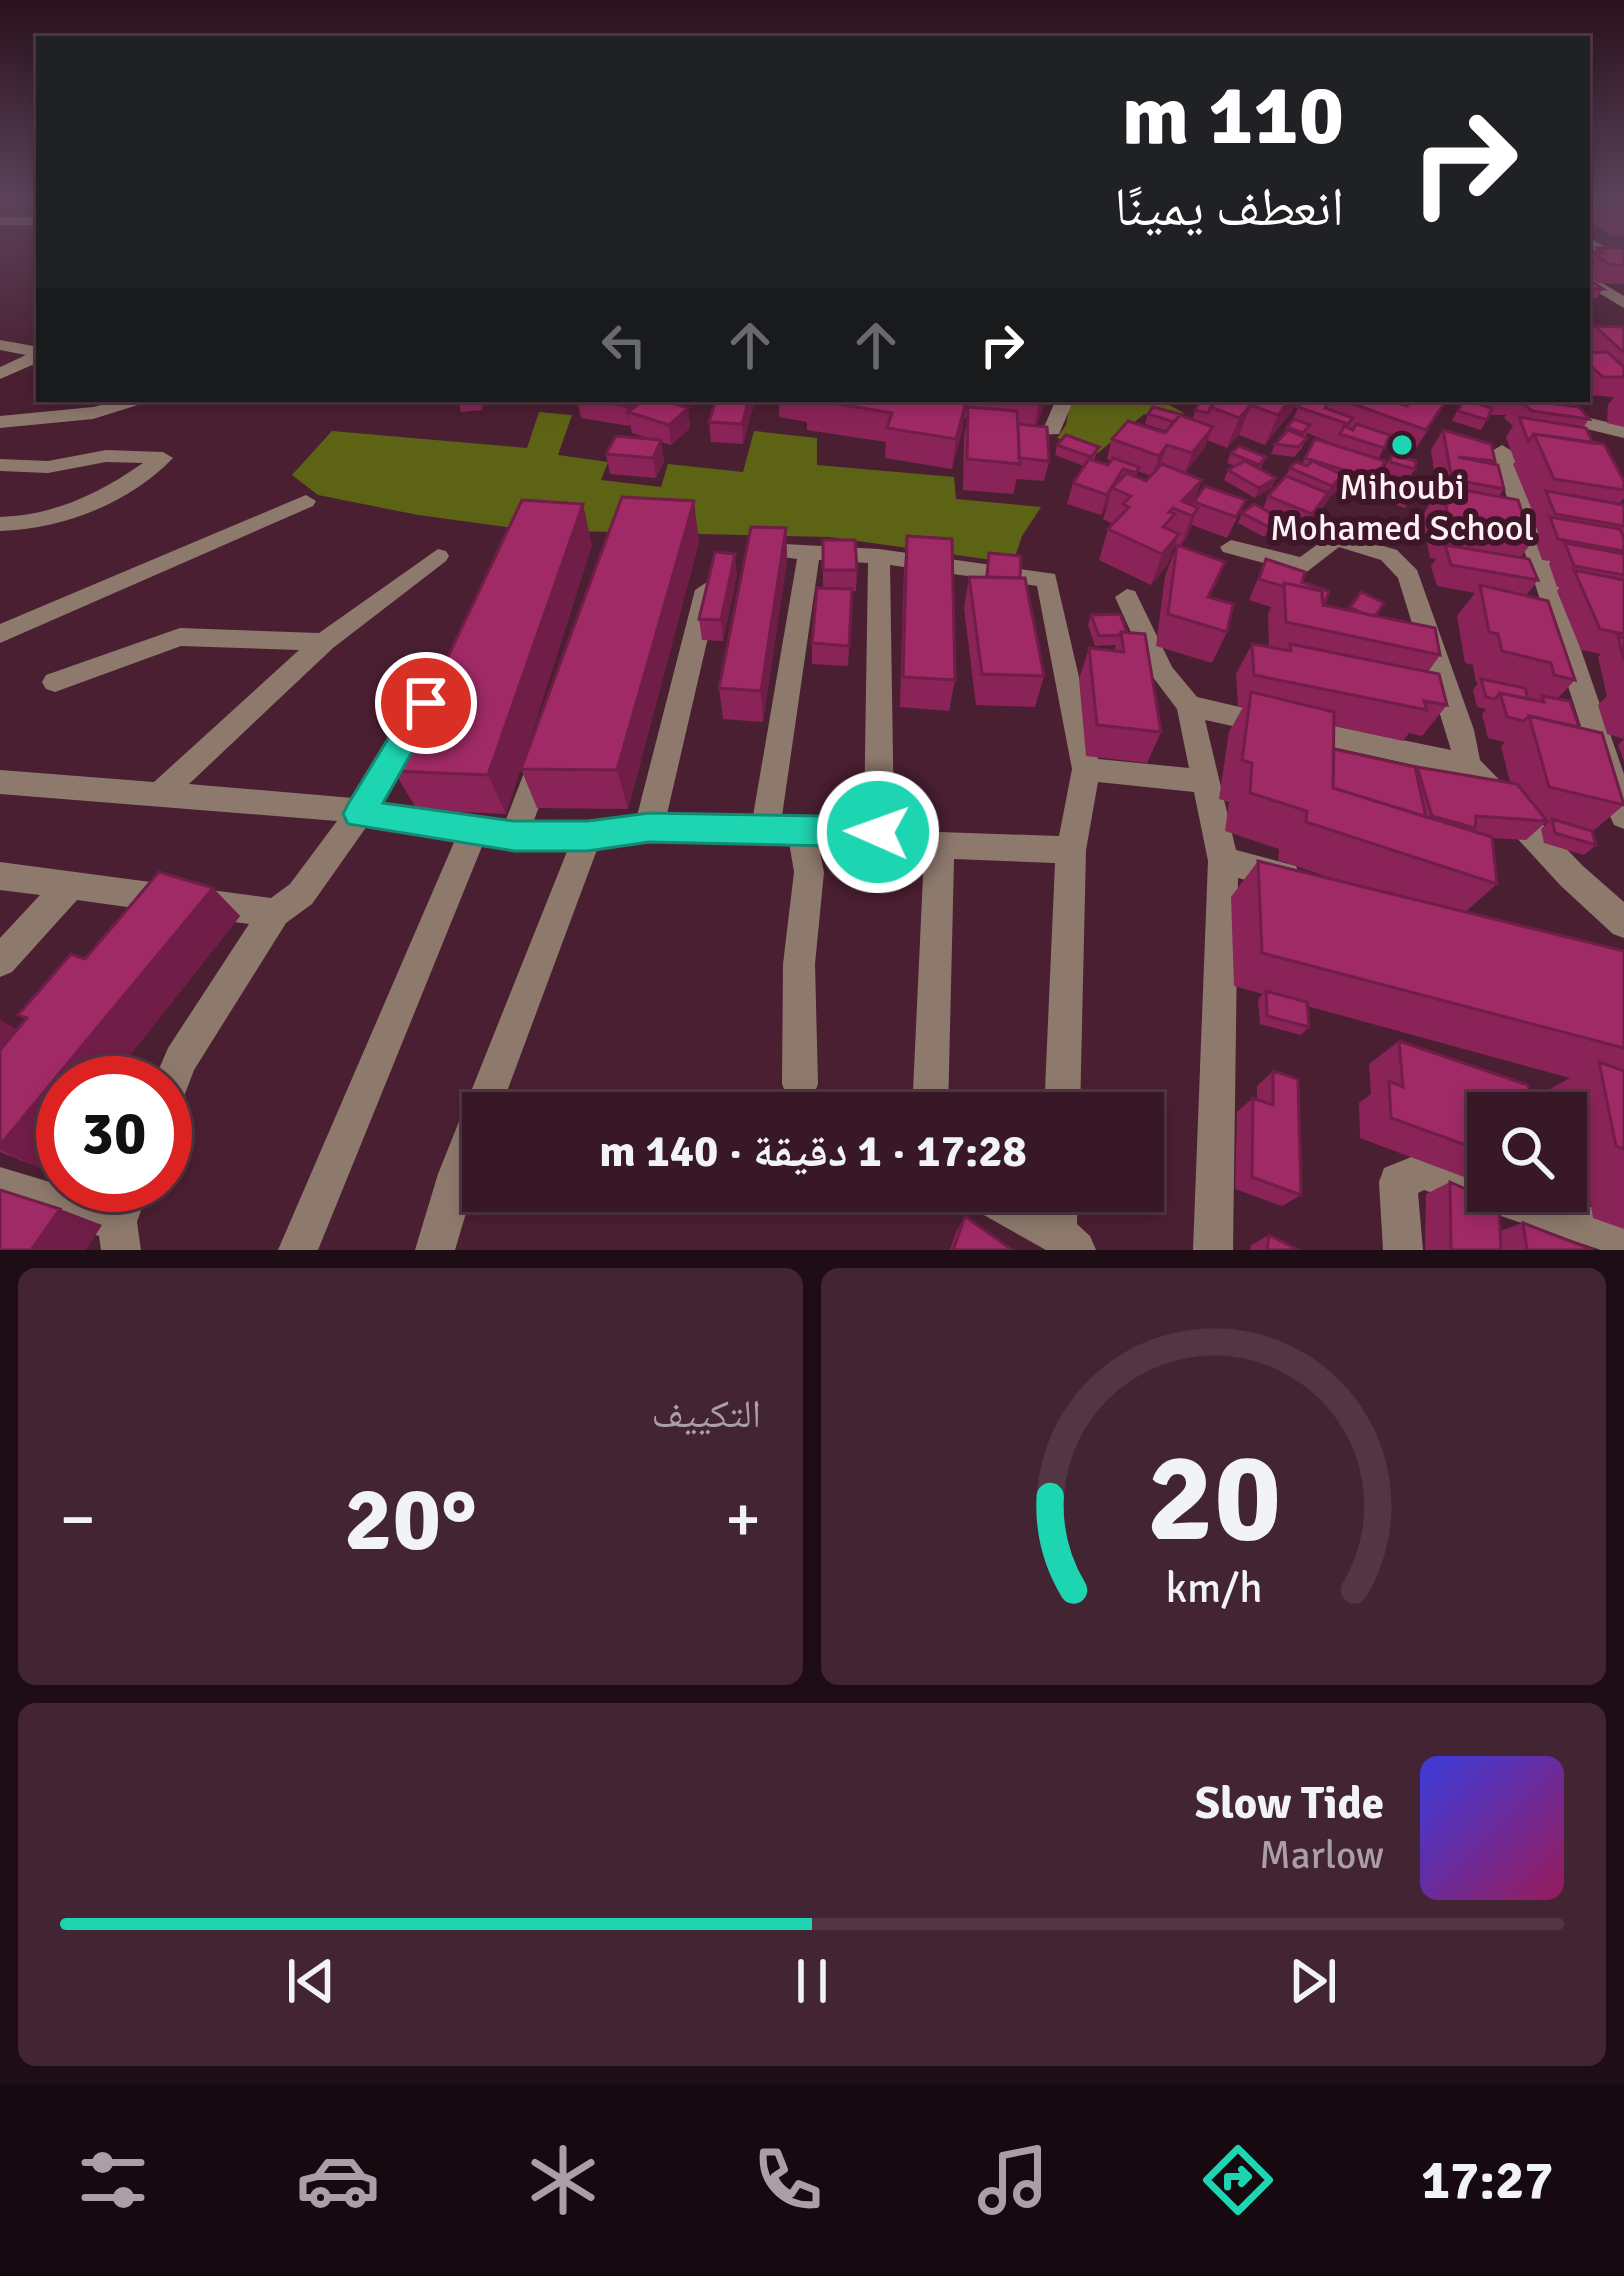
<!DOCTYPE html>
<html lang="ar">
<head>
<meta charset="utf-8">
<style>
  body { margin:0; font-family:Signika,"Noto Naskh Arabic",sans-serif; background:#432432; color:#f1f3f6; direction:rtl; height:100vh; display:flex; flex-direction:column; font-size:45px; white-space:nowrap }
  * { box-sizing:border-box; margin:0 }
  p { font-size:39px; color:#ab9fa7 }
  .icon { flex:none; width:66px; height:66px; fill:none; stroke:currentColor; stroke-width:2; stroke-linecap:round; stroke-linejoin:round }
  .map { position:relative; height:1250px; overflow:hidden; direction:ltr }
  .side { display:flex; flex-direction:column; gap:18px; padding:18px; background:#1f0d15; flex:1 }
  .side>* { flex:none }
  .hud { position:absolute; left:36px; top:36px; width:1554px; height:366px; border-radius:0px; box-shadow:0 6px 18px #0003,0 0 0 3px #523643; direction:rtl; background:#202124; color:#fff; overflow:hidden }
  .fabs { position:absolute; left:1467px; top:1092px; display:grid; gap:24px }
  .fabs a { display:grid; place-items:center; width:120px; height:120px; border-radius:0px; background:#381726; box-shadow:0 6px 18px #0003,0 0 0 3px #523643; font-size:60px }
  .speed { position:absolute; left:36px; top:1056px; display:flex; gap:24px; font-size:60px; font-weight:700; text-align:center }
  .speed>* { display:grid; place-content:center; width:156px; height:156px; border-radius:50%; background:#381726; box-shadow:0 6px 18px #0003,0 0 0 3px #523643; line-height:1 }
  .speed .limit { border:18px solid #d22; background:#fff; color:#111 }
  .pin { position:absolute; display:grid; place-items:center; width:102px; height:102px; color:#fff; margin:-51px; border:6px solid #fff; border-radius:50%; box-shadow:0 3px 12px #0007 }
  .me { position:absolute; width:132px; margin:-66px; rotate:272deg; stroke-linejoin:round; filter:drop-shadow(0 0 9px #0008) }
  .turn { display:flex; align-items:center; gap:42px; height:252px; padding:0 48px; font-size:54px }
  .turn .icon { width:156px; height:156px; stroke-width:2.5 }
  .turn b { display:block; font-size:84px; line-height:102px }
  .lanes { display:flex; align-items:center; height:114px; padding:0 48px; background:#0003; justify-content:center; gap:60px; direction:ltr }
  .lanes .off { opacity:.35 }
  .big { font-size:90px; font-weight:800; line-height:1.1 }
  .side .card { flex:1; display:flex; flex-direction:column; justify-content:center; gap:18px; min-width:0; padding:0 42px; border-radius:18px; background:#432432 }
  .side .dial { align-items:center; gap:0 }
  .dial svg { height:312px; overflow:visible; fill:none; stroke:#523643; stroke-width:7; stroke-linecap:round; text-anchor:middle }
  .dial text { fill:#f1f3f6; stroke:none }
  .song { display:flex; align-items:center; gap:36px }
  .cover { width:144px; height:144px; border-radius:18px; background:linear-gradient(135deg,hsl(240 70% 55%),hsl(330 70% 35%)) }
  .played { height:12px; border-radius:6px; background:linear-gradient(90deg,#1ed5b1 50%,#523643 50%) }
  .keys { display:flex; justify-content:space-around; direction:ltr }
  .heat { display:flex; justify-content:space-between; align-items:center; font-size:66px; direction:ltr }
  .side .tiles { flex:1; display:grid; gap:18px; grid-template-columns:1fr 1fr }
  .card:last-child { grid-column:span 2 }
  .trip { position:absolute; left:462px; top:1092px; width:702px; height:120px; border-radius:0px; background:#381726; box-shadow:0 6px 18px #0003,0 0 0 3px #523643; font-weight:800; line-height:120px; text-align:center; direction:rtl }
  .tab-bar { display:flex; height:192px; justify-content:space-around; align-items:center; background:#16090f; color:#ab9fa7 }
  .tab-bar .icon { width:84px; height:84px }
  .tab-bar .selected { color:#1ed5b1 }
  .tab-bar b { font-size:54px; color:#f1f3f6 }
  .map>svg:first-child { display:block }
</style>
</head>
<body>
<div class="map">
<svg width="1624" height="1250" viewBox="0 0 1624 1250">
  <rect width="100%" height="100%" fill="#4b1f32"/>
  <!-- forest -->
  <path fill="#5d6315" d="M1071,399H1158L1184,413L1172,422L1144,414L1098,453L1057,438L1066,425Z
    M539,412L572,415L558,455L608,462L601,480L661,487L668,464L743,472L754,431L817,438V465L954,477L956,499L1041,507L1022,536L1013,563L830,537L528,530L418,515L318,495L292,475L332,431L527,448Z"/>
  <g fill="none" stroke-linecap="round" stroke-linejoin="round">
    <!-- street -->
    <path fill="#8e7a6d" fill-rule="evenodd" d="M0,217H39V225H0Z
      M1587,236L1624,258V269L1587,246Z
      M1587,274L1624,296V308L1587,286Z
      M0,340L39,347V362L0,379V367L26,355L0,350Z
      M126,399H157L93,419L0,428V416L93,407Z
      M1056,399H1074L1059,434L1012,436V428L1045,425Z
      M1569,413L1624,426V438L1562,423V415Z
      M1502,445L1512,451L1624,774V829L1614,825L1610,816L1492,451Z
      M106,450L163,452L173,458C129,504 62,529 0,531V517C55,515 98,494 143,463L106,462L48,473L0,471V459L48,461Z
      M306,495L316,501L313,506L0,643V624Z
      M1335,532L1397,550L1417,570L1474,730L1480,760L1583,866L1624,902V938L1613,934L1561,886L1459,775L1296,739L1292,731L1296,723L1305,720L1451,750L1398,578L1381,560L1339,547L1304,574L1223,552L1220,547L1231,540L1300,557Z
      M784,544L879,549L1055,574L1098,759L1189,768L1177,709L1149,672L1115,597L1127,589L1135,591L1172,667L1197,697L1274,715L1278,722L1274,729L1265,733L1205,720L1236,850L1296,866L1300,876L1296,886L1285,890L1238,878L1233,1250H1193L1208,861L1194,792L1098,782L1086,850L1080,1113H1044L1055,863L954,859L948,1113H912L924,855L879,845L818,843L824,872L815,964L818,1084L813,1097L800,1102L787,1097L782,1084L783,964L794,872L789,842L649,840L598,847L499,1113H483V1156L455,1250H415L438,1174L568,849H514L483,844L318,1250H278L455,840L367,826L312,904L286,923L194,1070L178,1112L165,1117V1083H153L168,1048L249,924L77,900L12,972L0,977V938L40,895L0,890V862L271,898L290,884L337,821L0,794V770L154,782L299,650L181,646L55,692L46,689L42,682L46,675L180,628L319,633L438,549L446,551L449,556L446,561L333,648L189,784L353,798L436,663H454L458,670L381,803L505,822L531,755L541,752L551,755L555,763L533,823H588L637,816L695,590L707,582L719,590L667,814L753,816L797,559L776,556L773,551L776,546ZM819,560L868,563L864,819L782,816ZM890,565L1037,586L1072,769L1059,836L939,832L894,822Z
      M1424,1152L1488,1173V1191H1542L1624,1218V1250H1601L1424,1190L1418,1193L1423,1250H1383L1379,1182L1384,1168Z
      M0,1167L106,1199L112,1185H150L137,1222L141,1250H101L99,1236L0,1205Z
      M961,1191H1019L1039,1202L1040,1191H1078L1077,1224L1090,1236L1096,1250H1046L966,1205Z"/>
  </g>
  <!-- wall -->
  <path fill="#8a2458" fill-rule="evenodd" d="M1587,200H1624V236L1610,235L1591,222L1594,217L1587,216Z
    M1597,248H1624V284L1598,283L1587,274V264Z
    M1587,278L1603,289L1597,298L1587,299Z
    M1595,326L1624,327V427L1607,423L1608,405L1614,397L1587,395V353H1590L1587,350V337Z
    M458,399H483L482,410L461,412Z
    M577,399H643L688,408L690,428L671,445L661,442L664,461L656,478L610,474L606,454L655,440L632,433L630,424L629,426L581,418Z
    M716,399H752L753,408L743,444L711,442L709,422Z
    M779,399H1047L1036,426L1049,461L1044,481L1017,479L1013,494L963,490L964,437L967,419L964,418L952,469L885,458L886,442L807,430V422L779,417Z
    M1181,399H1385L1407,406L1409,404L1394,399H1448L1415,450L1388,440L1378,459L1376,480L1365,501L1335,491L1301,535L1277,524L1264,537L1238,523L1242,513L1263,509L1268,496L1286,476L1290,468L1302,464L1315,439L1334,445L1335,444L1307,433L1302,448L1294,457L1271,454L1275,444L1291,423L1298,408L1295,407L1265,445L1239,435L1227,448L1207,440L1205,447L1185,473L1202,480L1192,505L1194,502L1246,500L1227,538L1192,525L1186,539L1180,546L1227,632L1212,663L1156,646L1165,576L1177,545L1179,546L1175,545L1167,565L1151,585L1099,560L1108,529L1113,524L1103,519L1108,504L1101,515L1067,504L1073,483L1084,466L1055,455L1057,445L1099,447L1094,460L1108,465L1111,461L1107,459L1112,439L1165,433L1167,431L1145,424L1148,414L1182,416L1192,420L1198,404ZM1138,471L1151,476L1146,481L1136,477Z
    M1463,399L1479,404L1481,399H1560L1557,404L1589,419L1583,428L1593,443L1624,481V498L1619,504L1624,505V739L1607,734L1598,705L1607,696L1598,657L1601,654L1581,650L1557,591L1560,587H1557L1549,564L1551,561L1542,560L1534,537L1538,532L1531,512L1532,510L1513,464L1515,462L1506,437L1513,426L1504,418L1506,415H1489L1481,430L1452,421Z
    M1443,430L1495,461L1493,464L1504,489L1499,496L1532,542L1520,558L1538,580L1527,594L1575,680L1557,699L1579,727L1624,805L1593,831L1596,845L1584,855L1544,843L1541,829L1547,823H1545L1526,840L1492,838L1497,884L1465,912L1624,951V1229L1593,1218L1587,1182L1566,1174V1113H1549L1546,1091L1570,1078L1307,1006L1309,1027L1301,1035L1260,1024L1258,999L1263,994L1234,986L1231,897L1258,861L1340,881L1278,860L1279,849L1225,831L1229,802L1219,799L1229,732L1243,707L1238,706L1236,674L1252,644L1269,647L1268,614L1271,607L1249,600L1266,559L1302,582L1326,601L1324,605L1348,610L1361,592L1376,616L1440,655L1428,672L1447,705L1422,736L1409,733L1403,741L1334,726V749L1416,769L1417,767L1510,782L1501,746L1505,742L1488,738L1482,714L1486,709L1477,707L1473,690L1478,683L1476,682L1473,665L1465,663L1457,616L1475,593L1437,586L1431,566L1436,559L1430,558L1422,517L1437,492L1431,450Z
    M1231,453L1266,457L1260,469L1276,478L1271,488L1255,498L1224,480L1228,470L1235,466L1227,463Z
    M1392,455L1415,469L1409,479L1385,473L1386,465Z
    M1387,478L1411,498L1405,508L1376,498Z
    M786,528L787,560L763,722L723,719L719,688Z
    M907,536L955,680L949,711L900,707L904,567Z
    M823,540L857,570L856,591H852L848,666L812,664V643L823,588Z
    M699,542L628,809L537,808L521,769Z
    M592,545L506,814L417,810L394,771Z
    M989,553L1020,578L1044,676L1035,707L976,705L964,608L969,577H985Z
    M737,575L723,641L702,640L699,619Z
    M1120,614L1161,732L1147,763L1086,756L1079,679L1089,648L1114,651L1116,645L1095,646L1088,625L1091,615Z
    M1624,739V761L1618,745Z
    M213,888L240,916L108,1083H63L41,1168L0,1152V1020L17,1030L26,1020L18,1015L85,959Z
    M1399,1041L1488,1113V1186L1360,1138L1359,1103L1371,1094L1369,1064Z
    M1273,1071L1301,1195L1282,1206L1235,1189L1237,1112L1253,1098L1257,1100V1086Z
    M1450,1182L1500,1231L1523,1223L1593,1250H1425L1426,1194Z
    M1531,1191H1563L1549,1196Z
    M965,1216L1012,1250H950L956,1232Z
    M1269,1235L1299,1250H1250L1251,1245Z"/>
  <!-- shaded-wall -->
  <path fill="#701d47" d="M628,399H643L644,406L628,412L629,426L626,406Z
    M749,399H752L753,408L743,444L742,424Z
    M967,399L963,429L952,469L956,439Z
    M1041,399H1047L1033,434L1039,404Z
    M1291,399H1299L1295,407L1265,445L1278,415Z
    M1251,405L1239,435L1227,448L1239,418Z
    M688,408L690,428L671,445L669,425Z
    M1213,427L1205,447L1185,474L1192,453Z
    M661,440L664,461L656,478L653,458Z
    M1167,445L1160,465L1152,476L1159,456Z
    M1123,469L1117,490L1112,488L1108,504L1101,515L1107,495Z
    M1343,475L1333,495L1321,507L1301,535L1312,514L1332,486Z
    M1276,478L1271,488L1255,498L1259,488Z
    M1202,480L1190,511L1182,501Z
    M694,501L699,542L628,809L617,770Z
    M583,504L592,545L506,814L488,775Z
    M1198,508L1186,539L1180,547L1192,516Z
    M1280,518L1275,528L1264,537L1269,527Z
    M786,528L787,560L763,722L761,691Z
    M1179,534L1167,565L1151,585L1162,554Z
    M735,554L737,575L723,641L721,620Z
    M213,888L240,916L108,1083H63V1140L41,1168L0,1150V1145Z
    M0,1020L23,1034L0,1109Z
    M60,1209L102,1225L86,1250H31Z"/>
  <!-- building -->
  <path fill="#a02a66" stroke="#701d47" stroke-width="3" d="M1601,205H1624V218H1621Z
    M1597,248H1624V265H1610L1594,253H1604Z
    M1587,278L1603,289H1590L1587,287Z
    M1595,326L1624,327V351H1622Z
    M1607,352L1624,367V377H1603L1587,363V353Z
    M585,399H631L626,406Z
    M645,399H658L688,408L669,425L628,412Z
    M716,399H749L742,424L709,422Z
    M808,399H967L956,439L887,428L892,413Z
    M1018,399H1041L1039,404Z
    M1201,399H1213L1217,400L1211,407L1208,413L1195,410Z
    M1219,399L1229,400L1291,399L1278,415L1251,405L1239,418L1211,407Z
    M1305,399L1331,400L1325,408L1353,418L1348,424L1298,407Z
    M1339,399H1385L1407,406L1412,399H1428L1444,404L1426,430Z
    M1463,399L1492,408L1487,420L1458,411Z
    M1518,399L1579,407L1589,419L1532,411Z
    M968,407L1017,411L1020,464L967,459Z
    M1153,407L1183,415H1180L1174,422L1148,414Z
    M1180,415L1213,427L1192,453L1167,445L1159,456L1112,439L1128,421L1165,433Z
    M1519,417L1586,428L1593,443L1534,434L1528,441Z
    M1294,419L1310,425L1303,433L1287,427Z
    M1018,424L1047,427L1049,461L1019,458Z
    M1356,424L1390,435L1384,448L1340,434L1344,426L1353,430Z
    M1288,430L1307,438L1298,447L1275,444Z
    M1443,430L1491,444L1495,461L1458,457L1498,465L1504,489L1452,479Z
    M1534,434L1604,444L1624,481V490L1554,479Z
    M1066,435L1099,447L1091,457L1057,445Z
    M616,436L661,440L653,458L606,454Z
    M1315,439L1385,461L1376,480L1305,458Z
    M1239,446L1266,457L1259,465L1231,453Z
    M1392,455L1416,461L1415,469L1390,462Z
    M1113,458L1139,467L1136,473L1123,469L1107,495L1073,483L1089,459L1108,465Z
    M1245,461L1276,478L1259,488L1228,470Z
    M1312,461L1343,475L1332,486L1290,468L1296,462L1307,466Z
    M1162,464L1202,480L1182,501L1198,508L1192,516L1173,508L1169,512L1175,514L1163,527L1179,534L1162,554L1108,529L1129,507L1123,504L1131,496L1112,488L1127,473L1146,481Z
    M1286,476L1328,493L1312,514L1268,496Z
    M1387,478L1415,488L1411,498L1382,488Z
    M1205,486L1246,500L1236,517L1194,502Z
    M1441,486L1518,500L1532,542L1451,526Z
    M1546,491L1624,505V526L1555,514Z
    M622,497L694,501L617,770L521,769Z
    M522,500L583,504L488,775L394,771Z
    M1254,504L1280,518L1269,527L1242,513Z
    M1550,517L1620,529L1624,539V551L1558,539Z
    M751,527L786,528L761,691L719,688Z
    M907,536L952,539L955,680L903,677Z
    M823,540H855L857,570H823Z
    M1565,543L1624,554V575L1574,566Z
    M1177,545L1225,562L1208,597L1233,604L1227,632L1168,614Z
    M1445,545L1529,559L1538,580L1451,565Z
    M715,552L735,554L721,620L699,619Z
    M989,553L1021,556L1020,578L987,577Z
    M1266,559L1305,572L1302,582L1329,591L1326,601L1322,600V591L1284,583L1282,586L1259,579Z
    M1574,570L1624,580V634L1600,629Z
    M969,577L1025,578L1044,676L982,674Z
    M1284,583L1322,591L1323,605L1435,628L1440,655L1286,622Z
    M1480,585L1548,601L1575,680L1554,675L1551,663L1502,651L1498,634L1489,632Z
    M817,588L852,589L849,646L812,643Z
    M1361,592L1384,603L1375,616L1362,613L1350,607Z
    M1120,614L1127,632H1121L1120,635L1099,636L1091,615Z
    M1121,632L1145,634L1161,732L1097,725L1089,648L1124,652Z
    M1618,636L1624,638V661Z
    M1252,644L1291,651L1290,644L1439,674L1447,705L1424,701L1427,710L1254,675Z
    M1481,679L1525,688L1528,699L1500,693L1495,699L1486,697Z
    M1251,692L1334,712L1333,788L1492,837L1497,884L1306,822L1307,811L1250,793L1252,763L1242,760Z
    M1500,693L1544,702L1542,696L1570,701L1579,727L1529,716L1524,721L1507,717Z
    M1529,716L1602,733L1624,805L1549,787Z
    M1334,749L1415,767L1426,817L1333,788Z
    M1417,767L1517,784L1547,821L1476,816L1475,828L1432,816Z
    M1552,819L1592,831L1596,845L1555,833Z
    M1258,861L1624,951V1048L1262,953Z
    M159,872L213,888L0,1145V1050L27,1018L18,1015L71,954L85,959Z
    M1266,991L1307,1002L1309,1027L1267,1016Z
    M1399,1041L1528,1085L1533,1113H1488V1153L1391,1118L1389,1081L1403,1087Z
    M1599,1062L1624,1071V1149L1616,1146Z
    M1273,1071L1298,1079L1301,1195L1252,1177L1253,1098L1273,1105Z
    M1450,1182L1499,1204L1501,1250H1451Z
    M0,1190L60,1209L31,1250H0Z
    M965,1216L1012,1250H953Z
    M1523,1223L1593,1250H1527Z
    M1269,1235L1299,1250H1267Z"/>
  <!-- sky -->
  <linearGradient id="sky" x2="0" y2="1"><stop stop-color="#29111c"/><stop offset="0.53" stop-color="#5b425a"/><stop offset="1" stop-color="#5b425a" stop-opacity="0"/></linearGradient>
  <rect width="1624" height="375" fill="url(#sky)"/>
  <!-- route -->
  <path fill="#1ed5b1" stroke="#148a73" stroke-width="3" d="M426,691L436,695L440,703L383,803L514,821H588L649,813L878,817L890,822L895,832L890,842L878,847L649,842L588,851H514L348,824L343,814L348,804L415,695Z"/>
  <!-- markers -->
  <circle fill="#1ed5b1" stroke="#3f1528" stroke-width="4.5" cx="1402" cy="445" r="12"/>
  <g text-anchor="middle" stroke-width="12" stroke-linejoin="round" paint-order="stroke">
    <!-- poi labels -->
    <g font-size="36" fill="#fdf1f5" stroke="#3f1528">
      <text x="1402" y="499">Mihoubi<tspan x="1402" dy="41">Mohamed School</tspan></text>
    </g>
  </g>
</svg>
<div class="fabs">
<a><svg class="icon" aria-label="search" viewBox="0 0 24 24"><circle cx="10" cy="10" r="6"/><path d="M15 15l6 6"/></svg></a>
</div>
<div class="speed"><div class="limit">30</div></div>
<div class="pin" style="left:426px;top:703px;background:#d93025"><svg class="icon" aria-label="arrive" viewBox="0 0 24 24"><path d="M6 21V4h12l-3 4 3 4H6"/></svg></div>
<svg class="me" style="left:878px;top:832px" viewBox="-20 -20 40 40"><circle r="17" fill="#1ed5b1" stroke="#fff" stroke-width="3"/><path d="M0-11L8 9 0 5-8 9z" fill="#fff"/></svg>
<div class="trip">17:28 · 1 دقيقة · 140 m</div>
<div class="hud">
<div class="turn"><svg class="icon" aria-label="right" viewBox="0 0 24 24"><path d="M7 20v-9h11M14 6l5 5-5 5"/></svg><div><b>110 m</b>انعطف يمينًا</div></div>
<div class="lanes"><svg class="icon off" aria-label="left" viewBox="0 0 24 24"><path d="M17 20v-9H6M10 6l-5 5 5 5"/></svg><svg class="icon off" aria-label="ahead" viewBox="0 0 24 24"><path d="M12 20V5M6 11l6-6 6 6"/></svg><svg class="icon off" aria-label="ahead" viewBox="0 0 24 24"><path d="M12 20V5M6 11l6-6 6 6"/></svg><svg class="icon" aria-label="right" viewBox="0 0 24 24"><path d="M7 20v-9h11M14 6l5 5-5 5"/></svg></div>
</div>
</div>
<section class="side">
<div class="tiles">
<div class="card dial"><svg viewBox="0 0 100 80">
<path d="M14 69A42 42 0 1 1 86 69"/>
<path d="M14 69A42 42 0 0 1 8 45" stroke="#1ed5b1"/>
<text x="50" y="56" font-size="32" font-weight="700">20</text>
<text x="50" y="72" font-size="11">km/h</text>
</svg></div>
<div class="card"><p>التكييف</p>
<div class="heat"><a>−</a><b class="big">20°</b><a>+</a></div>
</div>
<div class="card">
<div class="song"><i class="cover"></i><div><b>Slow Tide</b><p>Marlow</p></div></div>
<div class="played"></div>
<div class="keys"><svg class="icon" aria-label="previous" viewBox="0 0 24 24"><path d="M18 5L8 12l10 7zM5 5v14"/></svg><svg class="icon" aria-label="pause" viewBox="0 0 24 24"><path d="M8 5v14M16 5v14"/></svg><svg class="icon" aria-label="next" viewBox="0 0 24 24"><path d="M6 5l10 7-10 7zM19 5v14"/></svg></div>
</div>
</div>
</section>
<nav class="tab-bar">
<b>17:27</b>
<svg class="icon selected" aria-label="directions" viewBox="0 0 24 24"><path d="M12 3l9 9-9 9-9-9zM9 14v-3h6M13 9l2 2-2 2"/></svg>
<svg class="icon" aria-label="music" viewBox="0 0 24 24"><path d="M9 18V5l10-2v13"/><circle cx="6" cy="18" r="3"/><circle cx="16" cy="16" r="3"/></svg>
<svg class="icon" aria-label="phone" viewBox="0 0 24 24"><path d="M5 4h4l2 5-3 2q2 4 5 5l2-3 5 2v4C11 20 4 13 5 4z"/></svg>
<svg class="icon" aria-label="climate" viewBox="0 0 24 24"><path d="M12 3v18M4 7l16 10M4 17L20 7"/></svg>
<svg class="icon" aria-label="car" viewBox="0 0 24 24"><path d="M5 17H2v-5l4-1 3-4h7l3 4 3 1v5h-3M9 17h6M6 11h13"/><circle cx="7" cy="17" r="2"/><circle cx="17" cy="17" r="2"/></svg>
<svg class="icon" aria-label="filters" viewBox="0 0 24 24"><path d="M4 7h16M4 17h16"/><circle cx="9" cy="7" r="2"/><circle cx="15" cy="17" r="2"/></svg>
</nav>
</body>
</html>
